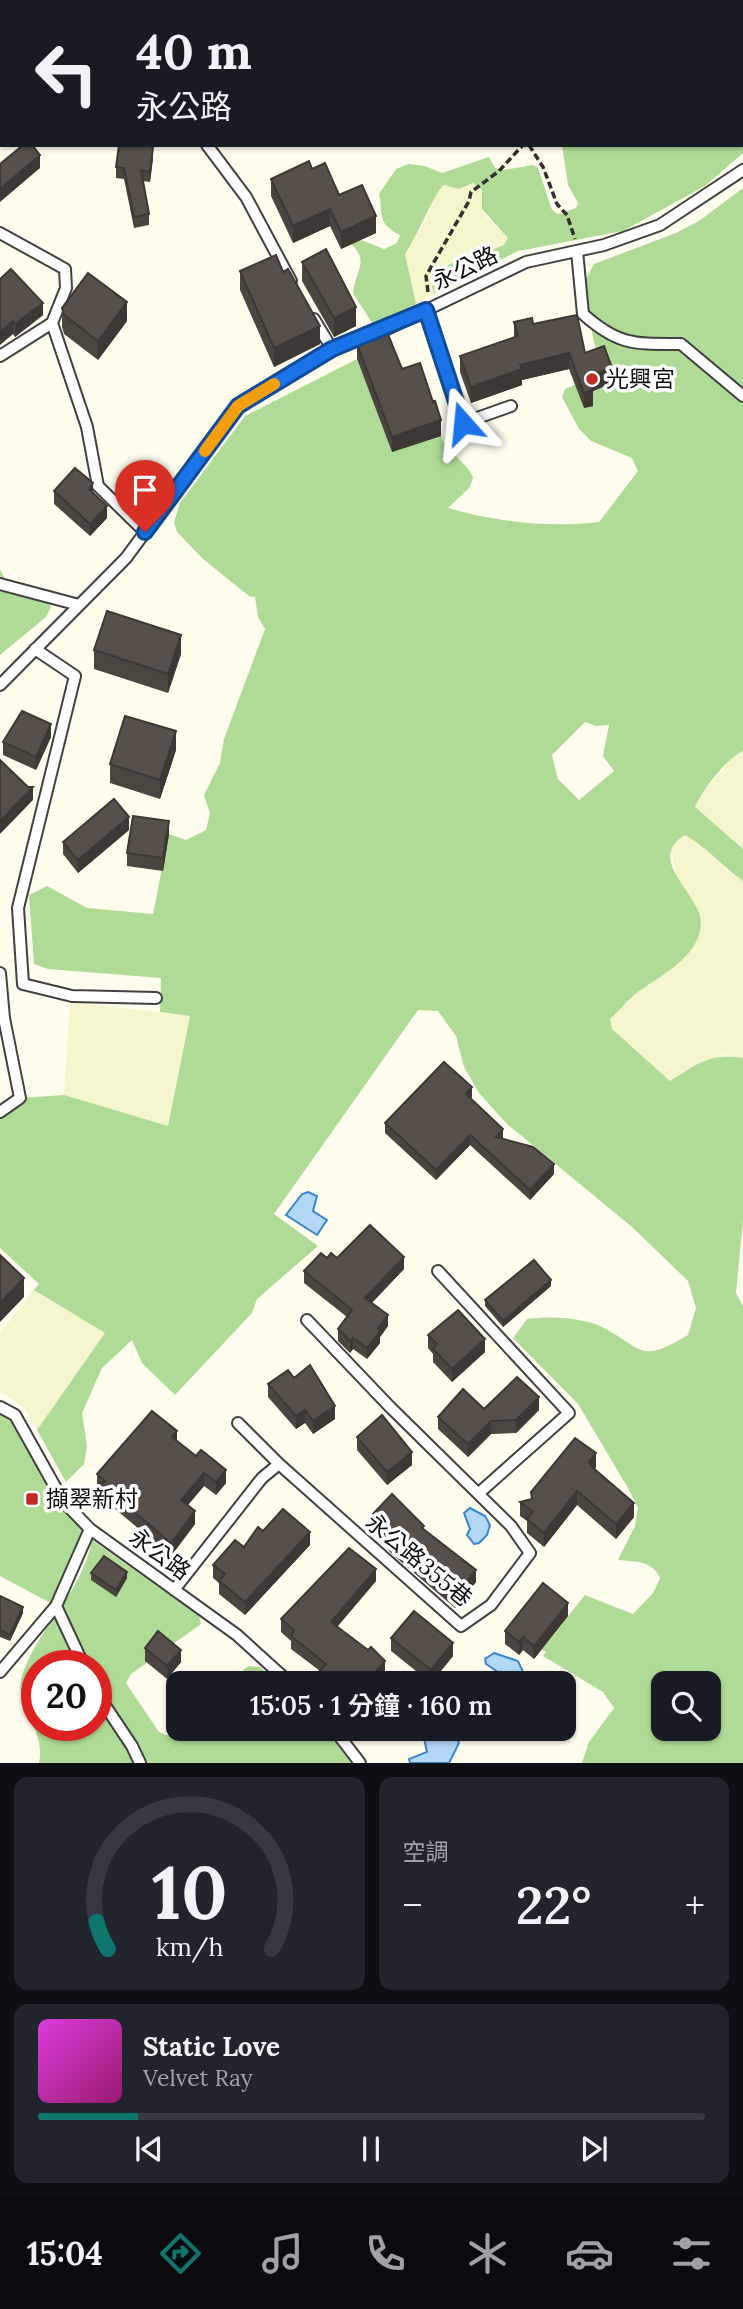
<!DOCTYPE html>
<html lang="zh-TW">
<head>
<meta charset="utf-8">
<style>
  body { margin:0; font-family:Lora,"Noto Sans TC",serif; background:#20242c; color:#f1f3f6; height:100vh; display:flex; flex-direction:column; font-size:26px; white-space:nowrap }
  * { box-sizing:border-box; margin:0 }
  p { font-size:23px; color:#9ea1a6 }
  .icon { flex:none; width:38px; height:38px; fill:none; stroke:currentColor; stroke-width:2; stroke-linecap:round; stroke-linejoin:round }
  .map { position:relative; height:1763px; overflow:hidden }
  .sheet { display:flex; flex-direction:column; gap:14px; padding:14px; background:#0d0f14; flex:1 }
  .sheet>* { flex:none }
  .guide { position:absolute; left:0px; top:0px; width:744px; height:147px; box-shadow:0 2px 5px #0004; background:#171b24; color:#f1f3f6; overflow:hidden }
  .fabs { position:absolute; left:651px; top:1671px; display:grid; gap:14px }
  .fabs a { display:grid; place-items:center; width:70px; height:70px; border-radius:14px; background:#171b24; box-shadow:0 2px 5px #0004; font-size:35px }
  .speed { position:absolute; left:21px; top:1650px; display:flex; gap:14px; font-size:35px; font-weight:700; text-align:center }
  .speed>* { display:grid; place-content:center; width:91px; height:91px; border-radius:50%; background:#171b24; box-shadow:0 2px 5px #0004; line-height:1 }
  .speed .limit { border:10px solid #d22; background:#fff; color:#111 }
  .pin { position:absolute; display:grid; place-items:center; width:60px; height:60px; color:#fff; margin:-72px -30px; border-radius:50% 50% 50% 0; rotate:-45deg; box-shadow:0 0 7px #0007 }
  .pin .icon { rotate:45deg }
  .me { position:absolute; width:77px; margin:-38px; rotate:342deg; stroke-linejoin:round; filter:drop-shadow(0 0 5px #0008) }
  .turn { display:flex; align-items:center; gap:24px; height:147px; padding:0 21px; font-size:32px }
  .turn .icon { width:91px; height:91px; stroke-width:2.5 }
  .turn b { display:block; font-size:49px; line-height:60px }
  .big { font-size:52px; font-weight:600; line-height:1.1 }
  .sheet .widget { flex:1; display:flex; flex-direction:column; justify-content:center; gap:10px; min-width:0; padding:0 24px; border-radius:14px; background:#20242c }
  .sheet .dial { align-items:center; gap:0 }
  .dial svg { height:182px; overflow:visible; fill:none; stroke:#363941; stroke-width:7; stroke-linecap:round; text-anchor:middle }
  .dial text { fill:#f1f3f6; stroke:none }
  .song { display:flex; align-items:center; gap:21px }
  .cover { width:84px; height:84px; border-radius:10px; background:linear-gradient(135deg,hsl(300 70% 55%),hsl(320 70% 35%)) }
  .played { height:7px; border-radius:4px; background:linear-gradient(90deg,#0f766e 15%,#363941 15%) }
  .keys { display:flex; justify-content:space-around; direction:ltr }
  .heat { display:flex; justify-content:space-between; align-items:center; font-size:38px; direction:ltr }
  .sheet .tiles { flex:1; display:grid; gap:14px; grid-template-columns:1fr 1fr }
  .widget:last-child { grid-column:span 2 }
  .trip { position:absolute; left:166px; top:1671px; width:410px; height:70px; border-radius:14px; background:#171b24; box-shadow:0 2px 5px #0004; font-weight:600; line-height:70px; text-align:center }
  .menu { display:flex; height:112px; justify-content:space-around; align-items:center; background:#090b0e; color:#9ea1a6 }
  .menu .icon { width:49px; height:49px }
  .menu .selected { color:#0f766e }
  .menu b { font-size:32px; color:#f1f3f6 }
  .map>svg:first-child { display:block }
</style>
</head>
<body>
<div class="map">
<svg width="743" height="1763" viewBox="0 0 743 1763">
  <rect width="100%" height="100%" fill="#fffdee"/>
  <!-- farmland -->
  <path fill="#f5f5ce" d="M473,183L482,190V210L487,218L509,238L504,245L489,252L464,257L432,286L434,294L416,304L405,254L426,220L438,188L444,185L458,189Z
    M743,751V849L695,808L701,795L735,755Z
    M685,834L703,845L727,870L743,881V1058L723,1055L670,1081L612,1029L610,1019L632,997L681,962L693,901L677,879L671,850L676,840Z
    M70,1002L190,1016L168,1127L64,1095Z
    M34,1290L105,1333L37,1430L24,1407L0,1392V1333Z"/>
  <!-- forest -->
  <path fill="#afdb96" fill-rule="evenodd" d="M415,0H743V153L705,186L623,231L518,251L434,294L432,286C442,256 479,257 504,245L508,238L482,209V190L473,183L458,189L444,185C436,189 416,239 405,254L416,304L372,323L353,293C355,272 370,261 351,244L361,240L384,249L397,243L400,235C376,222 384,217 379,194L396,169L408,164L425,166L442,173L489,157L495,168L503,170L533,165L538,168L552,210L558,214L576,208L578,203L568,185L562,145H742V2Z
    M743,188V751C724,761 704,788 695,807L743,849V881C722,866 707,847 685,835C644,860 701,894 701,923C700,959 656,977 633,996C625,1003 618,1012 610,1019L612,1029L670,1081C698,1064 708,1053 743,1058V1221L736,1293L743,1306V1763H582L589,1742L614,1708L603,1692L543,1656L546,1652L542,1649L585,1595L633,1614L653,1593L660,1578C652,1560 635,1562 618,1560L635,1526L638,1508L628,1488L578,1404L513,1338L527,1319C549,1316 581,1317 602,1327C645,1350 639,1364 688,1335L696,1308L688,1281L632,1227L507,1124L479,1093L464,1067L456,1036L438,1011L418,1010L274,1214L318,1246L257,1299L252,1313L175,1395L142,1363L132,1340L102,1368L82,1413L87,1446L84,1464L66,1482L37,1430L105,1333L34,1290L39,1284L0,1248V1112L20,1098L64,1095L168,1126L190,1016L160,1012L161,978L48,969L34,964L29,895L47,886L87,908L153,914L169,834L186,840L206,830L210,813L204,795L220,763L224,739L265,629L258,617L255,597L249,596L203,559L177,532L174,522L180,503L245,416L357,359L392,452L441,436C447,453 465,460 473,477L470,487L448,508C496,522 550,528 599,522L638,471L632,458L591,441L579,429L562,397L565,389L586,380L599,355C589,337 590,301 586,279L594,264L676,233L699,221ZM585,722L596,726L609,725L603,756L614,771L579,800L558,779L552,755ZM663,1684H709V1729H663Z
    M0,569L11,592L49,602L51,607L46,617L0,655Z
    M0,1407L15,1415L63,1501L90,1529L56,1606L0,1576Z
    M92,1540L199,1616L201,1624L131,1674L126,1683L159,1732L169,1736L178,1728L326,1729L351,1763H39C47,1726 9,1706 24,1670C42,1623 81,1594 92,1540ZM37,1666H96V1726H37Z
    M248,1666L260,1667L277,1683H229Z"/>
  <!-- water -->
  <path fill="#b2d7f7" stroke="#3885d0" stroke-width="2" d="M308,1192L317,1196L313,1211L327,1220L317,1235L286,1215L302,1194Z
    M470,1508L485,1516L490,1525L487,1535L479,1543L474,1544L467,1535L470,1529L464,1513Z
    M494,1653L518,1661L523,1672C518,1682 512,1684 501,1683L498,1672L486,1664L485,1659Z
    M422,1729H453L459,1743L449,1763H410L409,1759L427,1752Z"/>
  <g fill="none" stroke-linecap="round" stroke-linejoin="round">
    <!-- service casing -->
    <g stroke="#414141" stroke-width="14">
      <path id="service" d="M1,0L2,3
        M221,0L223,2
        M165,2L167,0
        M406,2L408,0
        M207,145L246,197L291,281
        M0,233L65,269L66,288L52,323
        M577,251L583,314C619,346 635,344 681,344L743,396
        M426,310L463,423L511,406
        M314,319L332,349
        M0,356L52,323L87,427L98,486L145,532
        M0,584L79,605
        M35,649L75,676L18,908L23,984L72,996L156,998
        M0,685L126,558L238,406L332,349L383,331L526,262L604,245L660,225L743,170
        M0,973L4,1018L20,1098L0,1112
        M438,1271L569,1413L479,1493
        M0,1407L15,1415L63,1501L90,1529L237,1635L291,1684
        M238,1423L279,1464
        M174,1590L262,1478L279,1464L461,1626L491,1605L530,1553L511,1526L390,1407L307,1320
        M84,1666L56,1606L90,1529
        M0,1672L56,1606
        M96,1692L132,1746L140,1763
        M334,1729L360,1763"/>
    </g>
    <!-- path -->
    <path stroke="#303030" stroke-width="3.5" stroke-dasharray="7 3.5" stroke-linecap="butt" d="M529,145L543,167L557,204L567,215L575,239
      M428,292L426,276L469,201L471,192L499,171L523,145"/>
    <!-- service -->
    <use href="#service" stroke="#fff" stroke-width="10"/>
  </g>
  <!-- wall -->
  <path fill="#4b4540" d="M153,158L150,182L143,181L149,214V225L134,228L124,179L116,178V167Z
    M312,169L339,195L376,233L341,249L330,226L293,243L271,196V179Z
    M302,262L356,326L334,337L302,281Z
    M240,271L283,272L320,344L274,367L240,290Z
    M0,279L43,315L15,337L13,334Z
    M62,308L127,321L98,360L64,334L62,327Z
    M514,322L533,324L585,353L612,383L593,391V406L584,408L569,369L522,380V385L471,403L460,372V356L514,337Z
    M357,344L402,369L433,402L441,436L392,452L357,359Z
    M54,491L93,493L107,518L90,536L54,504Z
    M94,650L181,654L168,693L94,669Z
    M51,737L36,770L3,755V742Z
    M176,750L160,799L110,783V764Z
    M129,830L78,873L63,854V842Z
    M169,834L163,871L127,866V853Z
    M472,1097L471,1098L503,1139L554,1174L530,1200L470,1145L436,1180L385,1133V1123Z
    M327,1258H337L404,1269L372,1303L388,1326L380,1337V1343L367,1359L353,1349L350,1353L338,1341V1329L347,1317L304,1283V1271Z
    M551,1286L503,1327L485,1306V1300Z
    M428,1335L485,1352L452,1382L433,1362V1354L428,1348Z
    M294,1378L335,1419L313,1434L305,1423L296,1429L268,1397V1384Z
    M484,1409L539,1410L516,1433L491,1434L468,1457L438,1429V1417Z
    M357,1437L412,1465L387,1485L357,1450Z
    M177,1441L226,1483L216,1495L204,1486L188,1505L195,1524L171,1556L101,1497V1490L97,1487V1474Z
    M596,1468L594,1469L634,1517L616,1539L577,1505L544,1547L527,1533V1521L520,1516V1502L531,1500Z
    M370,1517L424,1529L476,1582L455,1608L392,1554L370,1529Z
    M263,1531L310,1545L245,1615L219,1594V1583L213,1578V1565L244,1547Z
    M91,1573L127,1578L116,1597L91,1580Z
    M376,1581L337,1627L385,1674L376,1684H317V1674L320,1671L291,1649V1641L281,1632V1619Z
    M0,1596L23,1613L10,1641L0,1637Z
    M568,1616L534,1659L523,1650L519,1655L505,1644V1631Z
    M391,1638L453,1656L431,1683L391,1651Z
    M145,1648L181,1662L167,1679L145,1661Z"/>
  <!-- shaded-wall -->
  <path fill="#3d3834" d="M153,147V158L150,182V172Z
    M40,155V168L0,202V189Z
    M330,209V226L293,243V226Z
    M376,216V233L341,249V232Z
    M127,302V321L98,360V341Z
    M43,303V315L15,337V324Z
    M356,307V326L334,337V318Z
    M13,321V334L0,345V332Z
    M320,326V344L274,367V348Z
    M569,353V369L522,380V385L471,403V387L520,365Z
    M612,368V383L593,391V406L584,408V393L590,376Z
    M441,420V436L392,452V437Z
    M93,483V496L89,489Z
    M107,506V518L90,536V524Z
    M181,635V654L168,693V674Z
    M51,724V737L36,770V757Z
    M176,731V750L160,799V780Z
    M33,787V800L0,834V821Z
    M129,817V830L78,873V860Z
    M169,821V834L163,871V858Z
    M472,1087V1097L466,1103V1094Z
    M503,1129V1139L496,1137Z
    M470,1135V1145L436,1180V1170Z
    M554,1164V1174L530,1200V1190Z
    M404,1257V1269L365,1309V1298Z
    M24,1278V1297L0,1322V1303Z
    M551,1280V1286L503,1327V1321Z
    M388,1315V1326L380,1337V1343L367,1359V1348L378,1328Z
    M353,1338V1349L350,1353V1341Z
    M485,1339V1352L452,1382V1369Z
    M539,1397V1410L516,1433V1420Z
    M335,1406V1419L313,1434V1421Z
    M305,1410V1423L296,1429V1416Z
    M491,1421V1434L468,1457V1444Z
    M177,1431V1444L172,1437Z
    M412,1452V1465L387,1485V1472Z
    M596,1453V1468L589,1476V1462Z
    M226,1470V1483L216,1495V1482Z
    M204,1473V1486L181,1513V1500Z
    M577,1491V1505L544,1547V1533Z
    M634,1503V1517L616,1539V1524Z
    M195,1511V1524L171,1556V1543Z
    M310,1532V1545L245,1615V1602Z
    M376,1569V1581L331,1634V1622Z
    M476,1570V1582L455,1608V1596Z
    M127,1572V1578L116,1597V1590Z
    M568,1603V1616L534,1659V1646Z
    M23,1607V1613L10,1641V1635Z
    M523,1637V1650L519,1655V1642Z
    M453,1643V1656L431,1683V1670Z
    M181,1650V1662L167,1679V1666Z
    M385,1661V1674L376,1684H365Z"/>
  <!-- building -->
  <path fill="#57504a" stroke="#3d3834" stroke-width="2" d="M173,0H216V1L170,2Z
    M252,0H281L282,2H250Z
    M23,145H32L40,155L0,189V164Z
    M119,145H140L153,147L150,172L141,170L149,214L134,217L124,168L116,167Z
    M309,161L312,169L325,163L339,195L362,185L376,216L341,232L330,209L293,226L271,179Z
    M326,249L356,307L334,318L302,262Z
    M276,255L283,272L288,269L320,326L274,348L240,271Z
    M11,269L43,303L15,324L13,321L0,332V279Z
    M88,273L127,302L98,341L64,315L62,308Z
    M577,315L585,353L604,346L612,368L590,376L593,390L584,393L569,353L520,365L522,369L471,387L460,356L518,336L514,322L532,318L533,324Z
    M387,332L402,369L420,363L433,402L435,401L441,420L392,437L357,344Z
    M75,468L93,483L89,489L107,506L90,524L54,491Z
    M107,611L181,635L168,674L94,650Z
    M22,711L51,724L36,757L3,742Z
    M125,716L176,731L160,780L110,764Z
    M0,760L28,787H33L0,821Z
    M114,799L129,817L78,860L63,842Z
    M133,816L169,821L163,858L127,853Z
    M444,1062L472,1087L466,1094L503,1129L496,1137L533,1147L554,1164L530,1190L470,1135L436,1170L385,1123Z
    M370,1225L404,1257L365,1298L388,1315L378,1328L380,1331L367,1348L353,1338L350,1341L338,1329L352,1310L304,1271L321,1253L327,1258L331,1253L337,1258Z
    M0,1255L24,1278L0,1303Z
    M534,1260L551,1280L503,1321L485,1300Z
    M458,1310L485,1339L452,1369L433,1349L437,1344L428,1335Z
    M310,1365L335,1406L313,1421L305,1410L296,1416L268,1384L288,1370L294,1378Z
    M517,1377L539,1397L516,1420L491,1421L468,1444L438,1417L463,1389L484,1409Z
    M152,1411L177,1431L172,1437L196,1456L201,1450L226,1470L216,1482L204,1473L181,1500L195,1511L171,1543L101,1484L105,1481L97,1474Z
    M382,1415L412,1452L387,1472L357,1437Z
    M575,1438L596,1453L589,1462L592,1467L634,1503L616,1524L577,1491L544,1533L527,1519L533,1512L520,1502L532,1499L531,1492Z
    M392,1494L424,1526L422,1528L476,1570L455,1596L392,1542L370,1517Z
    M283,1509L310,1532L245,1602L219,1581L225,1574L213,1565L235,1540L244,1547L258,1527L263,1531Z
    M349,1548L376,1569L331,1622L368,1650L371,1647L385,1661L365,1684H327L317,1674L326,1664L291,1636L294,1630L281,1619Z
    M104,1556L127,1572L116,1590L91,1573Z
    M543,1583L568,1603L534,1646L523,1637L519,1642L505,1631Z
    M0,1596L23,1607L10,1635L0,1630Z
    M414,1611L453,1643L431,1670L391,1638Z
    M158,1631L181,1650L167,1666L145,1648Z"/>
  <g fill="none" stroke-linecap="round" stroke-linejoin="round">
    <!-- route casing -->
    <g stroke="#114b97" stroke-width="18">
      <path id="route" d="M145,532L238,406L332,349L426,310L463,423"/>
    </g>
    <!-- route -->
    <use href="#route" stroke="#1a73e8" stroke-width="12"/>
    <!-- slow -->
    <path stroke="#f59e0b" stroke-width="12" d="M205,451L238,406L274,384"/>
  </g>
  <!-- markers -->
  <g fill="#c02a23" stroke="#fff" stroke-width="2.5">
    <circle cx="592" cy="379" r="7"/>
    <rect x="25" y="1492" width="14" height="14" rx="3.5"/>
  </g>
  <g text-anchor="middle" stroke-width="7" stroke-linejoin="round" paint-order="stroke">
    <!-- street labels -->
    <g font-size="23" fill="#0e0e0e" stroke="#fff">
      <text transform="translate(465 268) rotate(-26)" y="8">永公路</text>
      <text transform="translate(160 1554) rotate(36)" y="8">永公路</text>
      <text transform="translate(419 1560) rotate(40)" y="8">永公路355巷</text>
    </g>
    <!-- poi labels -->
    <g font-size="23" fill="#0e0e0e" stroke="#fff" text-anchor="start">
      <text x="606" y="387">光興宮</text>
      <text x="46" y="1507">擷翠新村</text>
    </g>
  </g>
</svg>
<div class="fabs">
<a><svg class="icon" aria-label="search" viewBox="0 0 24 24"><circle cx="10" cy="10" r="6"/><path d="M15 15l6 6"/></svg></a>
</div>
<div class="speed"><div class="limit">20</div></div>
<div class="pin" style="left:145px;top:532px;background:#d93025"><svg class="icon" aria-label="arrive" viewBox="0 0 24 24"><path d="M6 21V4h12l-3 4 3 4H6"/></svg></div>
<svg class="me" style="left:463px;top:423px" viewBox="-20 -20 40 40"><path d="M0-17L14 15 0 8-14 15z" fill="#1a73e8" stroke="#fff" stroke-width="4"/></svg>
<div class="trip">15:05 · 1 分鐘 · 160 m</div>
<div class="guide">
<div class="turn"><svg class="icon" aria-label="left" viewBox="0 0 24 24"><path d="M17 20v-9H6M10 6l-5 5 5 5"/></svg><div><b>40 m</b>永公路</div></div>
</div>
</div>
<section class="sheet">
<div class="tiles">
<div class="widget dial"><svg viewBox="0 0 100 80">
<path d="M14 69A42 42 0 1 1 86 69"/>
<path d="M14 69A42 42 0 0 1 9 57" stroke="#0f766e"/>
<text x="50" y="56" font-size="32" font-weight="700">10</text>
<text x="50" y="72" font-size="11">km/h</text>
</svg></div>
<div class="widget"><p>空調</p>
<div class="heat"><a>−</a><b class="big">22°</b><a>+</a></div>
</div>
<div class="widget">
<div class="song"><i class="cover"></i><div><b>Static Love</b><p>Velvet Ray</p></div></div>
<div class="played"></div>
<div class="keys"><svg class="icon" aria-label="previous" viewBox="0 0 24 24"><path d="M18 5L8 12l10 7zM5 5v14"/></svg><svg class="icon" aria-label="pause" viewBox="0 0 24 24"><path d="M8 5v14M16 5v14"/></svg><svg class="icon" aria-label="next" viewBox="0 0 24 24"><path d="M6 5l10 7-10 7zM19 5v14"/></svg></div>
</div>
</div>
</section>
<nav class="menu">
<b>15:04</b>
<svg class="icon selected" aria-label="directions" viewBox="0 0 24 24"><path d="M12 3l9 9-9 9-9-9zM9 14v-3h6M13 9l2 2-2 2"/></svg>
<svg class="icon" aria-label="music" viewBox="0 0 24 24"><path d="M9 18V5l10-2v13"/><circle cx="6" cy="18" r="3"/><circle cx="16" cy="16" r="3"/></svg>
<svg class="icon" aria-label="phone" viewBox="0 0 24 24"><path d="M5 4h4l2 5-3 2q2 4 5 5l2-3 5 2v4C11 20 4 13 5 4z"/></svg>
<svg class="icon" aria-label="climate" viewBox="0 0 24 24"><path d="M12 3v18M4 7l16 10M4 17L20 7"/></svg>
<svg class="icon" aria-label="car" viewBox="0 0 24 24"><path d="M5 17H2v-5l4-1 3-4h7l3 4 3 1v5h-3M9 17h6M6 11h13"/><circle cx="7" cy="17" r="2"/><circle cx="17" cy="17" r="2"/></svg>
<svg class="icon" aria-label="filters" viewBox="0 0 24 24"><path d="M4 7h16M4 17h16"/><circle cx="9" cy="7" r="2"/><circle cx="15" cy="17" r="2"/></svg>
</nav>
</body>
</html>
